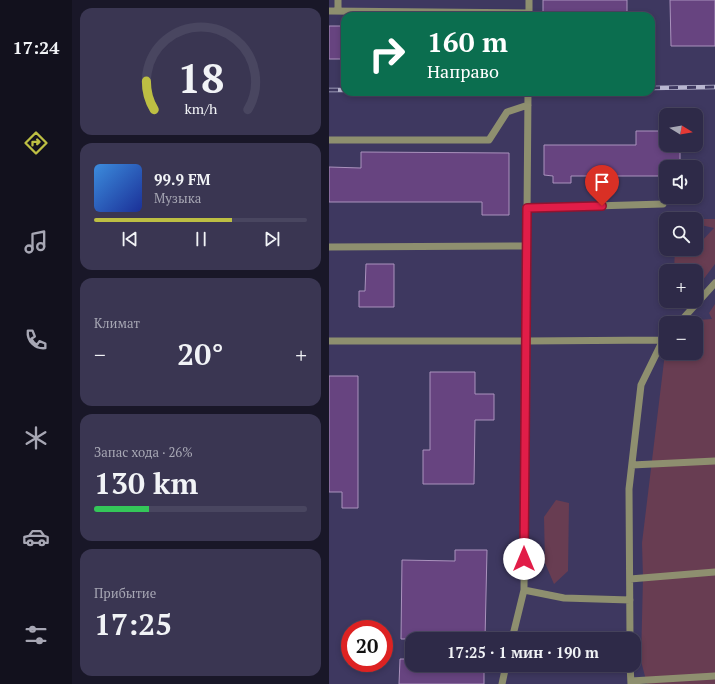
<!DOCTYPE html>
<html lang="ru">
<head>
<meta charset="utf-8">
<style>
  body { margin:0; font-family:"PT Serif",serif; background:#3a3652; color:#f1f3f6; height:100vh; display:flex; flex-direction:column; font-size:15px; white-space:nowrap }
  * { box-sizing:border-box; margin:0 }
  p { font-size:13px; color:#a7a7b4 }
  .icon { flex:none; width:22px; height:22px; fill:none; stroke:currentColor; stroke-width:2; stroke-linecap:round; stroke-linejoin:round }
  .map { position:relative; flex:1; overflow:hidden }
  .details { display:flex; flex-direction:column; gap:8px; padding:8px; background:#191728; width:257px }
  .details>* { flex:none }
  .top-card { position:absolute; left:12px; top:12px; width:314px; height:84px; border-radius:12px; box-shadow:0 2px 6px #0003,0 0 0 1px #494660; background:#0b6e4f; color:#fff; overflow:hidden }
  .needle { width:26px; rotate:101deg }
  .controls { position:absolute; left:330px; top:108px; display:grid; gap:8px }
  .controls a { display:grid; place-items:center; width:44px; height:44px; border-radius:8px; background:#2e2a48; box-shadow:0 2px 6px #0003,0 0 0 1px #494660; font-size:20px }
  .speed { position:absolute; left:12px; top:620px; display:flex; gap:8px; font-size:20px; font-weight:700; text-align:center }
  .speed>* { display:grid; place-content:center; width:52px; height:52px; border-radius:50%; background:#2e2a48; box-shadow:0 2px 6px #0003,0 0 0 1px #494660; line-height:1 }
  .speed .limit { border:6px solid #d22; background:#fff; color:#111 }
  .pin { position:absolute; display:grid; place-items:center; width:34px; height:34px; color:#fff; margin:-41px -17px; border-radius:50% 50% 50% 0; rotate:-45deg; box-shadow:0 0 4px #0007 }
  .pin .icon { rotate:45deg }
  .me { position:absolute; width:44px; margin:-22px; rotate:0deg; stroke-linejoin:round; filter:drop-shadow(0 0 3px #0008) }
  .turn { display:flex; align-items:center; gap:14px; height:84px; padding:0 20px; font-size:18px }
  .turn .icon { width:52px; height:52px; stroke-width:2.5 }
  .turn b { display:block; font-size:28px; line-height:34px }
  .big { font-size:30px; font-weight:600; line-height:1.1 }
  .details .widget { flex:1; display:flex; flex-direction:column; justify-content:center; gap:6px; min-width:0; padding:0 14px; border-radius:12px; background:#3a3652 }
  .details .dial { align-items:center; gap:0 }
  .dial svg { height:104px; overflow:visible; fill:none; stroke:#494660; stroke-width:7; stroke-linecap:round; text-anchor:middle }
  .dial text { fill:#f1f3f6; stroke:none }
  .song { display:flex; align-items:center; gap:12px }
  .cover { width:48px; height:48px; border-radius:6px; background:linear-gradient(135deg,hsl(210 70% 55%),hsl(230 70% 35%)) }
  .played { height:4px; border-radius:2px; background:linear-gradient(90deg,#bdbf43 65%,#494660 65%) }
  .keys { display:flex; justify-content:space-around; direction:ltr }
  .heat { display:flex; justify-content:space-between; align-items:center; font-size:22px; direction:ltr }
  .charge { height:6px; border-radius:3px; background:linear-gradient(90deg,#34c759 26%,#494660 0) }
  .trip { position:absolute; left:76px; top:632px; width:236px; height:40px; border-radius:12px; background:#2e2a48; box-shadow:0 2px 6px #0003,0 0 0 1px #494660; font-weight:600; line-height:40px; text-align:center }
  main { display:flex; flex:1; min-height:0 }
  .dock { display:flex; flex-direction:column; width:72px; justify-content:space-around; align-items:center; background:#12111d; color:#a7a7b4 }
  .dock .icon { width:28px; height:28px }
  .dock .selected { color:#bdbf43 }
  .dock b { font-size:18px; color:#f1f3f6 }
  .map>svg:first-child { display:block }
</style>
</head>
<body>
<main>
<nav class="dock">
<b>17:24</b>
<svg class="icon selected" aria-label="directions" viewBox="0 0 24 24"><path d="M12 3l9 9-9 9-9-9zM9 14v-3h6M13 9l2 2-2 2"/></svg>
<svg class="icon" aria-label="music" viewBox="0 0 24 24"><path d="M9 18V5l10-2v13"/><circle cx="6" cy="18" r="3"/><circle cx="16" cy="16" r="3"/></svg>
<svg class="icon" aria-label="phone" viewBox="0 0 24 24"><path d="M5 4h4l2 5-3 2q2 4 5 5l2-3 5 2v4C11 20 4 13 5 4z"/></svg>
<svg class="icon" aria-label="climate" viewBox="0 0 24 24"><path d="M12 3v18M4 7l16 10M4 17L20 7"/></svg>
<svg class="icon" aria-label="car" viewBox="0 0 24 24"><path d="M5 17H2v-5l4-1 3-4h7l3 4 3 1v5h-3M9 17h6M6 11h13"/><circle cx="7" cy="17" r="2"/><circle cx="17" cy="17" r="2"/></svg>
<svg class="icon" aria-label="filters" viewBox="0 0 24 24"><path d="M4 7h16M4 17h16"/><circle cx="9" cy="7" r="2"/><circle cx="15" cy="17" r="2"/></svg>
</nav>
<section class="details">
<div class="widget dial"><svg viewBox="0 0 100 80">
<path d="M14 69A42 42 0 1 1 86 69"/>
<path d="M14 69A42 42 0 0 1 8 47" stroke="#bdbf43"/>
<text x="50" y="56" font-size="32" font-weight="700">18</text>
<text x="50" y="72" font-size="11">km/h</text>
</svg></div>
<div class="widget">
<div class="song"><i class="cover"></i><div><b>99.9 FM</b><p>Музыка</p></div></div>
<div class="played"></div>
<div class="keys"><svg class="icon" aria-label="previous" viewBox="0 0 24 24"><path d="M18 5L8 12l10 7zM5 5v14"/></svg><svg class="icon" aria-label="pause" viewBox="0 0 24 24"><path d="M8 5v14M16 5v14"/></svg><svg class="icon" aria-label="next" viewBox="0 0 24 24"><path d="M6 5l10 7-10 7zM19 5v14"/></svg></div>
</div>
<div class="widget"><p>Климат</p>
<div class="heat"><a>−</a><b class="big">20°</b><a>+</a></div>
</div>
<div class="widget"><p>Запас хода · 26%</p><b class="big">130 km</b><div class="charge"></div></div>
<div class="widget"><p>Прибытие</p><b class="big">17:25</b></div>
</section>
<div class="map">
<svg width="386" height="684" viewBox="0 0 386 684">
  <rect width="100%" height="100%" fill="#3e3860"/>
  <!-- green -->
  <path fill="#683d52" d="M367,219H386V264L367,289V271H345L346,249H367V242L370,244L385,228L367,224Z
    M386,304V684H318L312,661L314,578L313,543L336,353L337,352V353H367L366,323L370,320L383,319L380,313Z
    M227,500L240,503L239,571L225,584L216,563L215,517Z"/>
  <!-- building -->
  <path fill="#674480" stroke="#aa92bd" d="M214,0H298V16H214Z
    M341,0H386V46H342Z
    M0,26H16V59H0Z
    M307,131H337V145H351V167H337V176H242V183H224V176L215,175V145H307Z
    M32,152L180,153V215H153V202H0V167L32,168Z
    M37,264H65V307H30V291H36Z
    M101,372H146V394H165V420H146L145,484H94V450H101Z
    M0,376H29V508H13V492H0Z
    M126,550H158L156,639H72L73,560L126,561Z
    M71,659H83V665H155V684H70Z"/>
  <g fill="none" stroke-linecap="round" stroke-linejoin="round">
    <!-- minor -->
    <path stroke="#8e8f6f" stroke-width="7" d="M9,0V11
      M0,11L200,13
      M200,16V0
      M0,140H160L178,112L199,105
      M197,208L334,204
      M0,247L197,246
      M350,323L386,283
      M0,341H196L334,340
      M303,465L386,461
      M301,579L386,572
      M195,590L199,92
      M183,639L195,590L235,598L301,600
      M301,639L300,489L312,385L334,340L337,337
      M301,665L302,684
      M302,681L386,676
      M173,684L177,665"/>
    <!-- rail casing -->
    <g stroke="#b9b7d1" stroke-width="4.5">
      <path id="rail" d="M322,88L386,87
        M0,90H16"/>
    </g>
    <!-- rail -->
    <use href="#rail" stroke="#3e3860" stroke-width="3" stroke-dasharray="9" stroke-linecap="butt"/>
  </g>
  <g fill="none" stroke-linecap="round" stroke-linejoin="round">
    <!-- route casing -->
    <g stroke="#92132f" stroke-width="10">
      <path id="route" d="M195,559L198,208L273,206"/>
    </g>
    <!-- route -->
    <use href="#route" stroke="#e11d48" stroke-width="7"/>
  </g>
</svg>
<div class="controls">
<a><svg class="needle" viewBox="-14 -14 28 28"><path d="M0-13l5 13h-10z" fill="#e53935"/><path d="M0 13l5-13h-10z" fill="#a7a7b4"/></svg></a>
<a><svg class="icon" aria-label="sound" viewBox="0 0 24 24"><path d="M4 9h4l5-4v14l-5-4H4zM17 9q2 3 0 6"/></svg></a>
<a><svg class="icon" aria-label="search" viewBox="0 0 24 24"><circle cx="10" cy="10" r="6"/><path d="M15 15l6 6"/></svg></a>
<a>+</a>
<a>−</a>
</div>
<div class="speed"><div class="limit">20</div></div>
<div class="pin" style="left:273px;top:206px;background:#d93025"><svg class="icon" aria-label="arrive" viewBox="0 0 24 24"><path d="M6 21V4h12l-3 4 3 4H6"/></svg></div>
<svg class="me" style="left:195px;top:559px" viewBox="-20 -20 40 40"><circle r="19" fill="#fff"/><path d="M0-13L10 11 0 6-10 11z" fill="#e11d48"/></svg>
<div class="trip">17:25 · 1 мин · 190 m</div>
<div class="top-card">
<div class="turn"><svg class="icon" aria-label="right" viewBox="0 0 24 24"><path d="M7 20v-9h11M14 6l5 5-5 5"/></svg><div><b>160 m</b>Направо</div></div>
</div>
</div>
</main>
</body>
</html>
